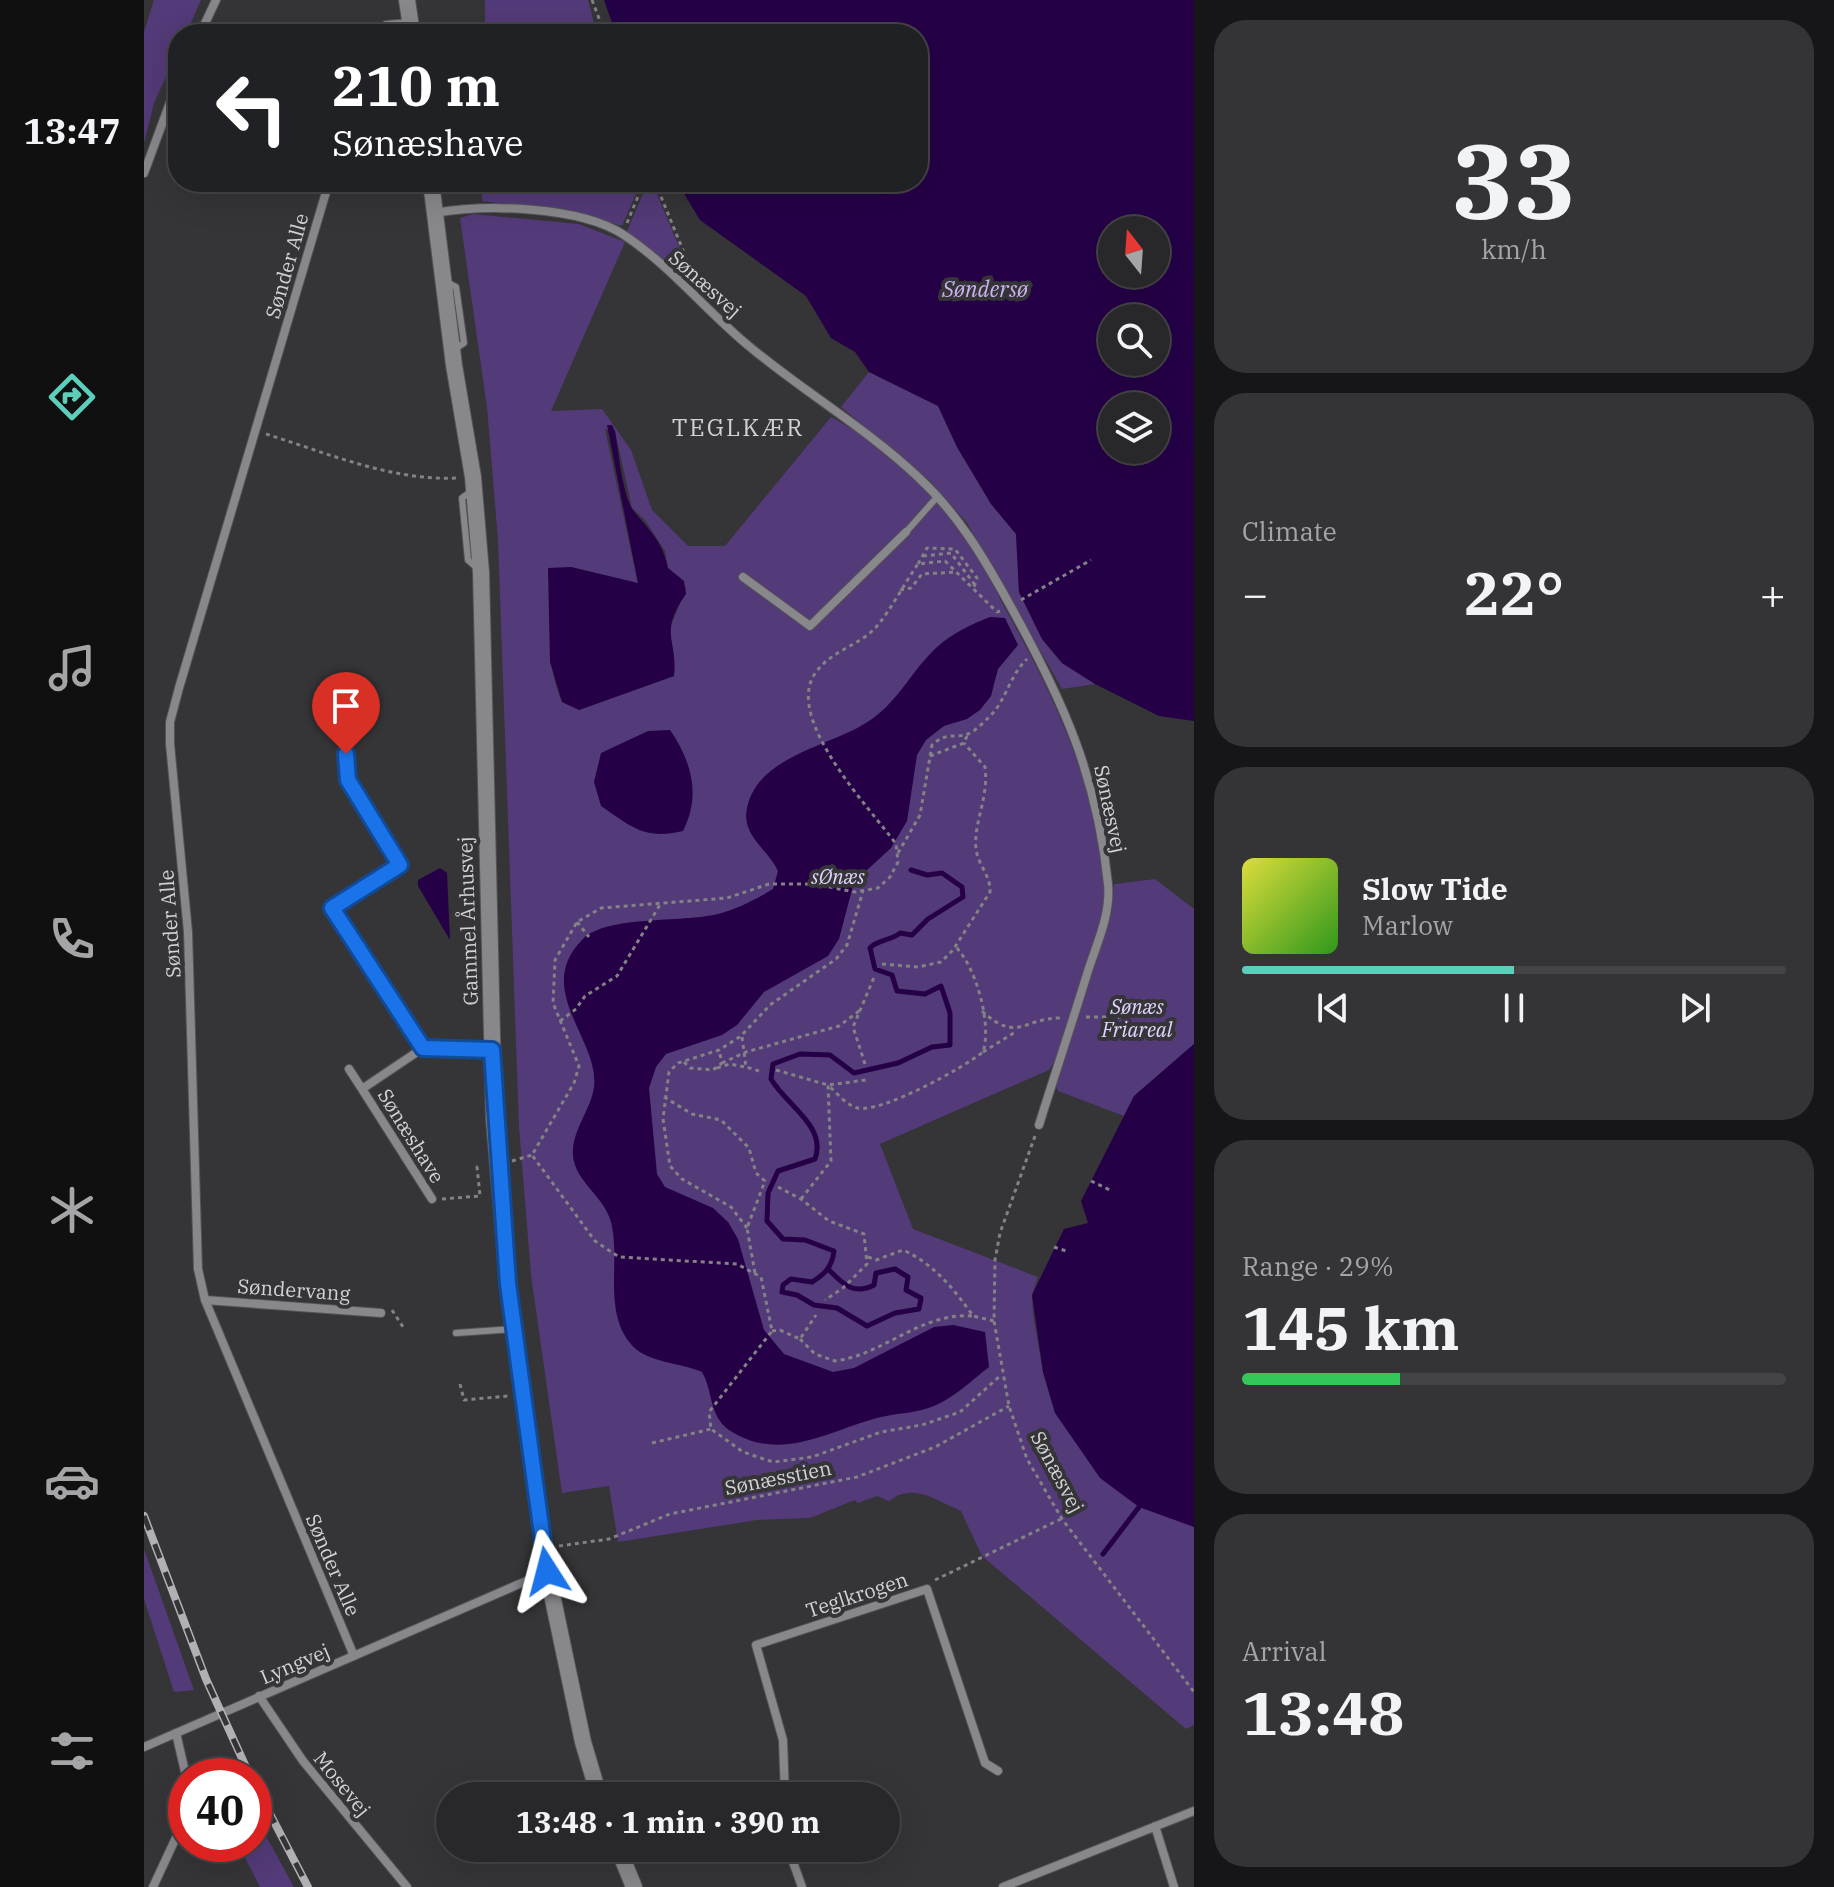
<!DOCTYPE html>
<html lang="en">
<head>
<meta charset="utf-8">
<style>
  body { margin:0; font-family:"IBM Plex Serif",serif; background:#343335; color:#f1f3f6; height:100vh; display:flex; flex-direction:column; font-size:30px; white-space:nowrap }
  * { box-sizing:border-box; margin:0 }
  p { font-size:26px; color:#a5a5a8 }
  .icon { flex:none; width:44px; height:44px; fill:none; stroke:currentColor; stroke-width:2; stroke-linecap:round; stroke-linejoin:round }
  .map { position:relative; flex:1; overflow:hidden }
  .sheet { display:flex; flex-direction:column; gap:20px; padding:20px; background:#161517; width:640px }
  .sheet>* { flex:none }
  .guide { position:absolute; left:24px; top:24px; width:760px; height:168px; border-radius:32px; box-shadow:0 8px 32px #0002,0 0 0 2px #444446; background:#202124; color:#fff; overflow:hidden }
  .needle { width:52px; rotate:343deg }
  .fabs { position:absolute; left:954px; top:216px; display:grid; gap:16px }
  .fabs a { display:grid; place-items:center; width:72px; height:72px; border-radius:50%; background:#282729; box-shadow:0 8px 32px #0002,0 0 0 2px #444446; font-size:40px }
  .speed { position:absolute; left:24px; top:1758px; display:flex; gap:16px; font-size:40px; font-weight:700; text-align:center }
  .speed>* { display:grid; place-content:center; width:104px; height:104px; border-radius:50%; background:#282729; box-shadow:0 8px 32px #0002,0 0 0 2px #444446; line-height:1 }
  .speed .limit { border:12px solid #d22; background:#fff; color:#111 }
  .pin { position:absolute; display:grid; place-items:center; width:68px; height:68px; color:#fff; margin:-82px -34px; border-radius:50% 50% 50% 0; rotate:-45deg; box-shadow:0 0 8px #0007 }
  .pin .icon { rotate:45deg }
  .me { position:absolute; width:88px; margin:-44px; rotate:351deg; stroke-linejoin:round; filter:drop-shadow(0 0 6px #0008) }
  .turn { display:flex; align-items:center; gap:28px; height:168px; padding:0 32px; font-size:36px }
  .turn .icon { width:104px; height:104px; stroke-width:2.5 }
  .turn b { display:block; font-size:56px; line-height:68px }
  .big { font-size:60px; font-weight:800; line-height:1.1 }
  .sheet .widget { flex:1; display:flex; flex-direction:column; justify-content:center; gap:12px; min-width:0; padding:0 28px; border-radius:32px; background:#343335 }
  .sheet .dial { align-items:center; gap:0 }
  .dial b { font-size:104px; line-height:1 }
  .song { display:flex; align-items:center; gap:24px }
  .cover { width:96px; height:96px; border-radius:12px; background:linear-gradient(135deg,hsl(60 70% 55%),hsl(110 70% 35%)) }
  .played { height:8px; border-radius:4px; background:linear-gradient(90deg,#5cceba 50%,#444446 50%) }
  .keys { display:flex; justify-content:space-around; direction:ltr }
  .heat { display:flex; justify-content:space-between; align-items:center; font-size:44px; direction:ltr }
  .charge { height:12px; border-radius:6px; background:linear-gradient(90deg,#34c759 29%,#444446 0) }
  .trip { position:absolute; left:292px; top:1782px; width:464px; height:80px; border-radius:40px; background:#282729; box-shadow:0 8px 32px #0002,0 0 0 2px #444446; font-weight:800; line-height:80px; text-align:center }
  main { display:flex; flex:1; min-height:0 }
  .tab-bar { display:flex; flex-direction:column; width:144px; justify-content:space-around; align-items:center; background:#101010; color:#a5a5a8 }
  .tab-bar .icon { width:56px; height:56px }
  .tab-bar .on { color:#5cceba }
  .tab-bar b { font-size:36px; color:#f1f3f6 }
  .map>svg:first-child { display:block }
</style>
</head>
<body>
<main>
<nav class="tab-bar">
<b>13:47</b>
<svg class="icon on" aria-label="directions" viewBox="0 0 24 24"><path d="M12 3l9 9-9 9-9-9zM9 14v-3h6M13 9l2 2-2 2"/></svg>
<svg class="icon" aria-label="music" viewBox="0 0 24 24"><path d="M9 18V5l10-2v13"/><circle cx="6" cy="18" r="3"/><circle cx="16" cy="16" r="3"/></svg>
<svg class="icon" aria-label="phone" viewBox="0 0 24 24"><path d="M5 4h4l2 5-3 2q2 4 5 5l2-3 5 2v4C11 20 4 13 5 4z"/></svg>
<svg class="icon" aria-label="climate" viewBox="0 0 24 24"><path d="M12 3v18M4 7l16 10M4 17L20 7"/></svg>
<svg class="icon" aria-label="car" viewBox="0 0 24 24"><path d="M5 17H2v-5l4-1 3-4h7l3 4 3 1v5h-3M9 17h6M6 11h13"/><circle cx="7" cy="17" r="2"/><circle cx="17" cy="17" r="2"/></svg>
<svg class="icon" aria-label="filters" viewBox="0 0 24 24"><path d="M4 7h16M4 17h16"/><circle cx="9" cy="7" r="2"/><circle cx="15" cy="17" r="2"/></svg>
</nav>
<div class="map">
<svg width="1050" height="1887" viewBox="0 0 1050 1887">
  <rect width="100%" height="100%" fill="#353437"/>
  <!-- green -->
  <path fill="#533a78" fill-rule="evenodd" d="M10,0H57L42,34H34V51L10,103L0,143V32Z
    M341,0H444L453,34H341Z
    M338,182H497L478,226L429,212L338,201Z
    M504,182H508L554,292L483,231Z
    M329,214L435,224L481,242L407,411L458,409L487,450L508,510L544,546H581L687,417C734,442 783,485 815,527C834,553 848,584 863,612C912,700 954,788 960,891C961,925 943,963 932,996C925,1020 920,1049 905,1070L736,1144L769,1229L894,1277L888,1295L889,1314L899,1372L911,1413L1050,1524V1725L1042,1729L838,1556L817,1511C791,1500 769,1482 745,1501L733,1496L714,1503L711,1500L666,1518L613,1520L474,1542L465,1486L418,1493L387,1275L375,1127L354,540L343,407L316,218ZM461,429L471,431L488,508L501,520L521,551L524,568L542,588L526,628L530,676L435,710L418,702C399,660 410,617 404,574L427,567L494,584Z
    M725,372L794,406L813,447L847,504L872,534L875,592L898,639L918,663L951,684L918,689L823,523L786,481L697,407Z
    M1011,879L1050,909V1044L990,1096L980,1116L914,1091L912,1086L968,911L970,884Z
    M0,1549L50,1690L30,1692L0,1599Z
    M110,1814L150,1887H116L94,1844H110Z"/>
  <!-- water -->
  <path fill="#250047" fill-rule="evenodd" d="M460,0H1050V721L1015,716L951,684L918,663L898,639L875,592L872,534L847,504L813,447L794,406L725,372L711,352L687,338L662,296L556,220L533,182H774V34H472ZM968,230H1012V274H968ZM968,318H1012V362H968ZM968,406H1012V450H968Z
    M463,425H468L471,431C474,449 479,497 489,510C505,530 519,542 524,568L540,581L542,594C514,634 534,639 530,676L435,710L418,702L406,662L404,568L427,567L494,583Z
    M846,617L861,618L874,645L854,669L847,696L836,710L823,719L800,726L782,740L773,755L763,821L747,848L710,882L695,939L684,956L620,992L593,1025L578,1035L522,1054L512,1067L505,1088L513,1174L521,1187L569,1208L584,1222L594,1239L620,1330L640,1354L689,1372L710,1368L790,1327L809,1325L841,1332L845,1367C828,1380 810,1398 790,1406C774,1413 754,1413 737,1417C685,1430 637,1464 585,1430C565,1416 569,1391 558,1372C535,1362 501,1363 486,1343C458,1308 478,1256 466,1219C458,1195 432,1182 429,1156C427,1131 447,1110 450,1087C456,1040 388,989 439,939C463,915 537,923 574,914C594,909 611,900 629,889L634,871C624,849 597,836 603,808C614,754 691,746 728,719C755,700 769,669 793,647C809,633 826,625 846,617Z
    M526,730C548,762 557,796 539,831C500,840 488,827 457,806L450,782L457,753L504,731Z
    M296,868L303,873L306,940L274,886V880Z
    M1050,1044V1527L995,1507L956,1478L911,1413L899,1372L888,1295L920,1229L944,1223L937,1201L990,1096Z"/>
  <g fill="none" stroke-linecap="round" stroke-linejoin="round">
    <!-- stream -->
    <path stroke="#250047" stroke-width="5" d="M684,1269C698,1283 709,1296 730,1285L732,1273L751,1269L764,1277L762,1290L777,1298L775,1309L751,1313L723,1326L693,1308L670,1305L653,1295L638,1292L639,1285L647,1279L668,1282C681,1274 688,1267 690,1251L661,1240L639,1239L623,1221L624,1193L634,1171L671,1159C683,1126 642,1105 627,1079L629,1064L656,1054L686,1055L710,1073L754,1063L788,1047L806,1045V1013L797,986L781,994L753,991L748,975L731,969L726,948C734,939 747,941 756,933L768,935L784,919L819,897L818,887L798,873L783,875L767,870
      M959,1554L995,1507"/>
    <!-- lane casing -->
    <g stroke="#545356" stroke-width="8">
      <path id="lane" d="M304,283L312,287L320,343L311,349
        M328,491L318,498L324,560L332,567
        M762,532L794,496
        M312,1333L370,1329"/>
    </g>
    <!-- street casing -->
    <g stroke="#545356" stroke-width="10">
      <path id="street" d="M56,34L72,0
        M231,34L242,25L266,23
        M0,173L34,81
        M185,182L35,688L26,722V744L44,932L54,1269L61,1300L210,1656
        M291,213C342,204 436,206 480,235C527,266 563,312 606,347C660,392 722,428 774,477C815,515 840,558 867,607C919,701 953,775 964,884C967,914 953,943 944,971C928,1023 911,1074 895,1125
        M599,577L666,626L762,532
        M202,754L204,780L256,865L188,908L279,1048
        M205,1069L218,1089L279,1048L348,1050
        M218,1089L288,1199
        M61,1300L237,1313
        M115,1696L159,1761L263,1887
        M32,1733L42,1776
        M0,1747L403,1572
        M641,1796L639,1740L612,1645L783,1589L841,1763L854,1771
        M1011,1826L1030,1887
        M644,1848L658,1887
        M9,1887L42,1816V1783
        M859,1887L1050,1811"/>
    </g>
    <!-- secondary casing -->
    <g stroke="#545356" stroke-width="18">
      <path id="secondary" d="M263,0L268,34
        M287,182L310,365L329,477L337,572L350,1118L364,1284L403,1571L439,1742L455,1796
        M474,1848L490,1887"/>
    </g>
    <!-- path -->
    <path stroke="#838285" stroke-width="3" stroke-dasharray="4 4" stroke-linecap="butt" d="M448,0L461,34
      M511,182L550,277
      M483,223L500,182
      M122,434C183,453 248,481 312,478
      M779,556L807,553L831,585
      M774,564L783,548L811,549L833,578L830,587
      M756,590L767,588L778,574L813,572
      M877,600L947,560
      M856,611L853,612L801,561L774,564C760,584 748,608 733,626C716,646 686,650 670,675C642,721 726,808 752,844L754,862L746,877L734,888L711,892L670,884H625L583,898L457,908L433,922L411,960L409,1003L435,1066L430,1083L388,1155L451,1241L475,1257L593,1264L617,1277L628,1331L565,1412L567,1429L599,1452L629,1462L668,1457L737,1432L778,1425L816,1412L857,1375
      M786,756L820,743L823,736
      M754,853L776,815L788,745C804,731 809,739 824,734C830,732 839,723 844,718C862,702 865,676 883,659
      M433,922L445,937
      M738,964L774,967L797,962L809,950L846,892C847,876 834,865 832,849C829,824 845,798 841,767L820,743
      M838,1011C874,1044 880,1017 918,1018
      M942,1017H980
      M416,1021L432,1009L441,996L473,976L517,903
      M598,1037L602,1067L615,1071
      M839,1052L873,1031
      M540,1062L546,1068L569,1070L578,1063L575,1050
      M578,1063L602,1052L695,1026L715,1011
      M721,1064L709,1027L731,975
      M573,1068L586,1064L601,1067
      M632,1070L684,1085L722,1080
      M520,1097L548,1114L577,1120L605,1148L612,1173L621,1181L603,1228L611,1273
      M891,1136L856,1233L851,1260L850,1321L865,1406L883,1459L918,1519L1050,1692
      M368,1161L388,1155
      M947,1181L966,1190
      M634,1187L657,1199L685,1221L720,1234L723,1264L699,1288L681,1300
      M298,1199L336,1196L333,1167L337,1166
      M657,1199L687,1161L684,1085C693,1093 703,1106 714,1108C738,1113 819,1068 839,1052C848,1023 832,967 811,946
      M603,1228L587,1207L538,1179L526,1166L519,1119L525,1072L534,1063L575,1050L597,1036L626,1005L692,959L703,945L719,891
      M910,1247L925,1252
      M724,1257L732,1260L759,1250C790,1264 810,1289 829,1316L850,1321
      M248,1310L261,1330
      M628,1331L636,1330L656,1339L672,1315
      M656,1339L671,1354L691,1361C742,1354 776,1312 829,1316
      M316,1384L320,1400L364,1396
      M508,1443L567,1429
      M415,1546L465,1539L526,1514L713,1477L791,1447L865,1406
      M791,1580L917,1519"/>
    <!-- lane -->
    <use href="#lane" stroke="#88878b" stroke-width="6"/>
    <!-- street -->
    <use href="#street" stroke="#88878b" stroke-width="8"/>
    <!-- secondary -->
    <use href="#secondary" stroke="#88878b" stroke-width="16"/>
    <!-- rail casing -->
    <g stroke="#b1b1b3" stroke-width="8">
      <path id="rail" d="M0,1516L62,1679L106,1776
        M110,1783L164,1887"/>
    </g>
    <!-- rail -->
    <use href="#rail" stroke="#353437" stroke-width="5" stroke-dasharray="15" stroke-linecap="butt"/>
  </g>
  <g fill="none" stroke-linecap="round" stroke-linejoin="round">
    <!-- route casing -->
    <g stroke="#114b97" stroke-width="20">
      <path id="route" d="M202,754L204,780L256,865L188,908L279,1048L348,1050L364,1284L403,1571"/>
    </g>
    <!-- route -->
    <use href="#route" stroke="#1a73e8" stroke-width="14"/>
  </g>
  <g text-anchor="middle" stroke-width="8" stroke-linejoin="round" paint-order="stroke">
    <!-- street labels -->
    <g font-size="20" fill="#d3d3d5" stroke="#353437">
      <text transform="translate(143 266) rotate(-74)" y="7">Sønder Alle</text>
      <text transform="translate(561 284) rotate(42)" y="7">Sønæsvej</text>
      <text transform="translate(966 809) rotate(78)" y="7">Sønæsvej</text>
      <text transform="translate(324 921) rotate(-92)" y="7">Gammel Århusvej</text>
      <text transform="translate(26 924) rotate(-94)" y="7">Sønder Alle</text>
      <text transform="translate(267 1136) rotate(58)" y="7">Sønæshave</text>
      <text transform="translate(150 1290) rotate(4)" y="7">Søndervang</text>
      <text transform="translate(913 1472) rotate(62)" y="7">Sønæsvej</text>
      <text transform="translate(634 1478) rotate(-11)" y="7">Sønæsstien</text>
      <text transform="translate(189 1565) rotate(67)" y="7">Sønder Alle</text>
      <text transform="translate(713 1595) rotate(-18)" y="7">Teglkrogen</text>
      <text transform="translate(151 1664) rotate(-23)" y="7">Lyngvej</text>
      <text transform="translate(198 1784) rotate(51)" y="7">Mosevej</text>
    </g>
    <!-- park labels -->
    <g font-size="20" font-style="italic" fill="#e3d4ff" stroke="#353437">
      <text x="694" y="884">sØnæs</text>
      <text x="993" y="1014">Sønæs<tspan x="993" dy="23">Friareal</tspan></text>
    </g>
    <!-- water labels -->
    <g font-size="22" font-style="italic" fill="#c9b3f1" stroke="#353437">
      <text x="841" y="297">Søndersø</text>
    </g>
    <!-- quarter labels -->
    <g font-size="24" letter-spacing="2" fill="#d1d0d4" stroke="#353437">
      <text x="594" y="436">TEGLKÆR</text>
    </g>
  </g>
</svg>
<div class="fabs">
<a><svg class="needle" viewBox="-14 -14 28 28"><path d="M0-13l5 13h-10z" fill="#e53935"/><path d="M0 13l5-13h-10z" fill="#a5a5a8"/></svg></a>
<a><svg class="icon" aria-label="search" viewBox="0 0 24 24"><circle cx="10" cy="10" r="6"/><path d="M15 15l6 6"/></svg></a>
<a><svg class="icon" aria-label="layers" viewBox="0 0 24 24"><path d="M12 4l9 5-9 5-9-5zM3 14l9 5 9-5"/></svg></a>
</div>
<div class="speed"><div class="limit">40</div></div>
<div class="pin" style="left:202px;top:754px;background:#d93025"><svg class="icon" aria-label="arrive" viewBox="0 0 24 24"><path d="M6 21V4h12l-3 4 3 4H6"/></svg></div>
<svg class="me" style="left:403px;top:1571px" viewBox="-20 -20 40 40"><path d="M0-17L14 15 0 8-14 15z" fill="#1a73e8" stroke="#fff" stroke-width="4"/></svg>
<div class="trip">13:48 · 1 min · 390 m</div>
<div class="guide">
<div class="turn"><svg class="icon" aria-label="left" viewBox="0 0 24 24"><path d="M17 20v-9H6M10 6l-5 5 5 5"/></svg><div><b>210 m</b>Sønæshave</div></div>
</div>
</div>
<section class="sheet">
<div class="widget dial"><b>33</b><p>km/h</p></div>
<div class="widget"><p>Climate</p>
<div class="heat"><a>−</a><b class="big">22°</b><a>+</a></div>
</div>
<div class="widget">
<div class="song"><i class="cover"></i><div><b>Slow Tide</b><p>Marlow</p></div></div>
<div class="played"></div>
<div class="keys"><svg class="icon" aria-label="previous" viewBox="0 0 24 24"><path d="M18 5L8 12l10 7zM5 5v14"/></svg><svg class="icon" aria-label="pause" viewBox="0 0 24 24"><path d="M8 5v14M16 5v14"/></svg><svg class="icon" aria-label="next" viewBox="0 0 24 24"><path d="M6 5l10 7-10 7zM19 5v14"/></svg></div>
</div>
<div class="widget"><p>Range · 29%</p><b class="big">145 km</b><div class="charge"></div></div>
<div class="widget"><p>Arrival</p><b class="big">13:48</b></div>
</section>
</main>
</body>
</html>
